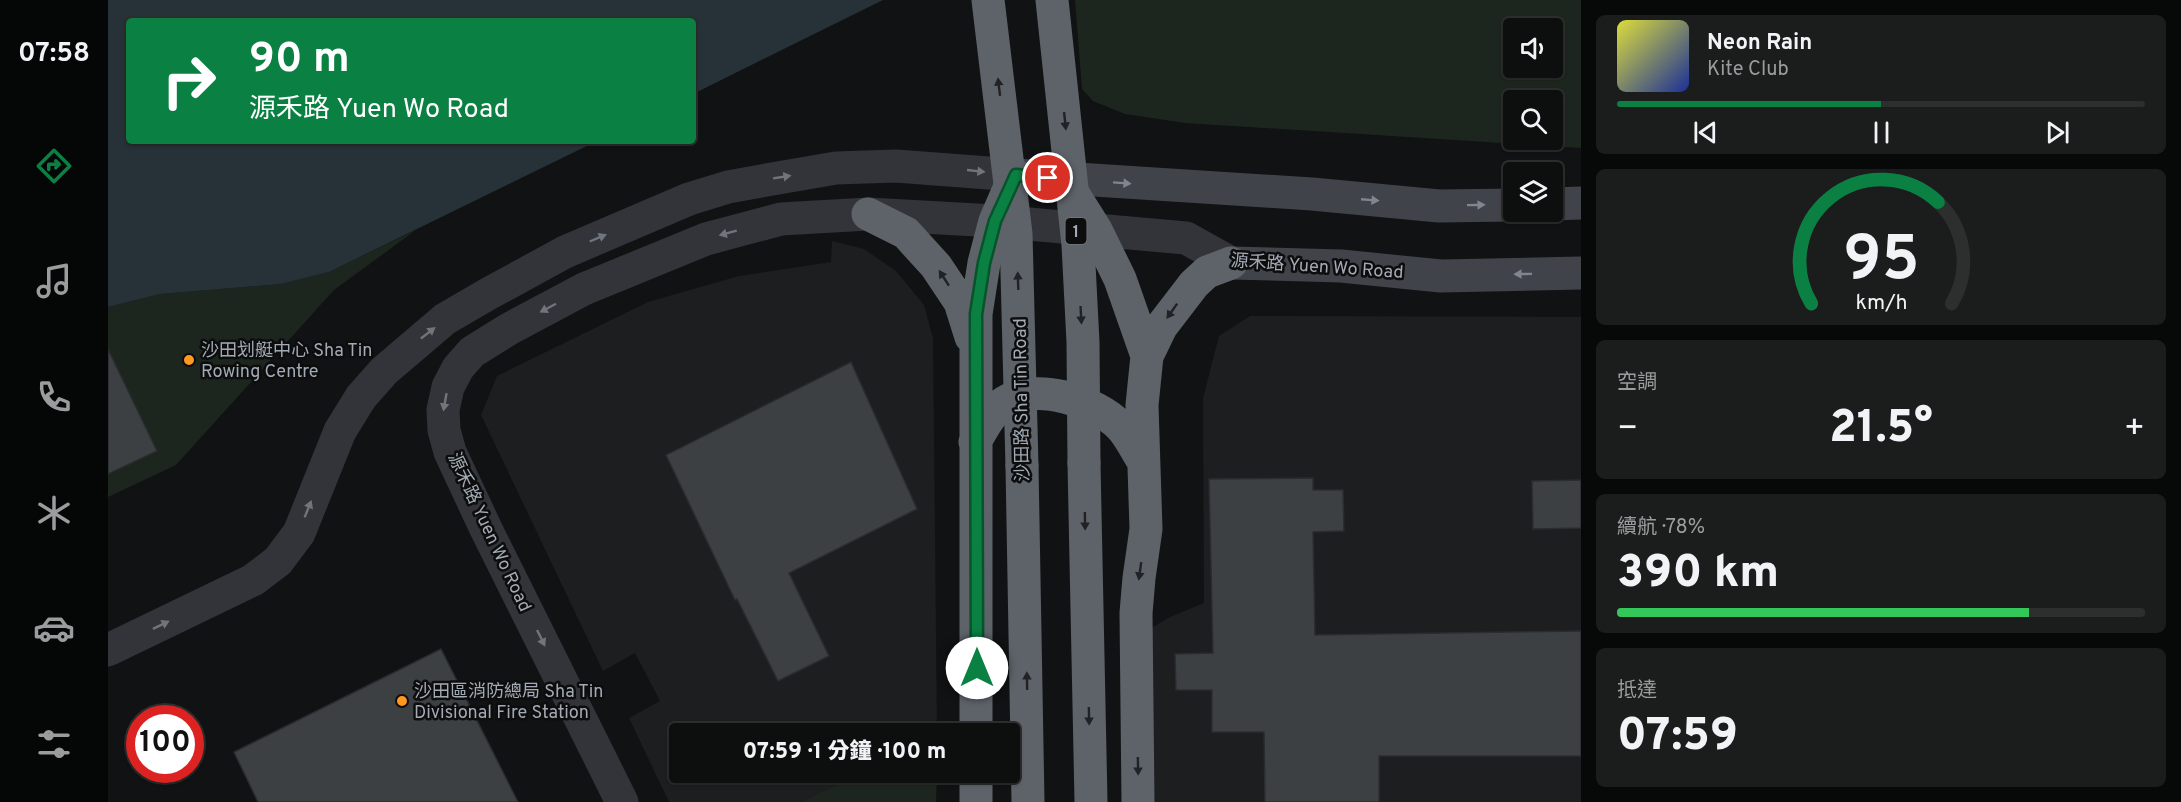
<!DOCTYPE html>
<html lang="zh-TW">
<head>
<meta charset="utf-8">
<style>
  body { margin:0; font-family:Overpass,"Noto Sans TC",sans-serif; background:#1b1c1c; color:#f1f3f6; height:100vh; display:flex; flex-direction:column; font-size:22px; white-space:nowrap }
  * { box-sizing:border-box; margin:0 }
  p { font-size:20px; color:#9a9c9e }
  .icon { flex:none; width:33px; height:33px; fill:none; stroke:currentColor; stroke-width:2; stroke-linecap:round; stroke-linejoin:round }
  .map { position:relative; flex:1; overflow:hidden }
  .side { display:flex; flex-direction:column; gap:15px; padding:15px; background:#070808; width:600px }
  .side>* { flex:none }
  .banner { position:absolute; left:18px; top:18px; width:570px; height:126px; border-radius:6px; box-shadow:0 2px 4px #0004,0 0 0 2px #2d2e2e; background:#0b8043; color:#fff; overflow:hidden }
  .buttons { position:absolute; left:1395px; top:18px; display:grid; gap:12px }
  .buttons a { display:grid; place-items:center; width:60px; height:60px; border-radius:6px; background:#0d0e0e; box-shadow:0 2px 4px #0004,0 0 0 2px #2d2e2e; font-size:30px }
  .speed { position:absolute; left:18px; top:705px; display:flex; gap:12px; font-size:30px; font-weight:700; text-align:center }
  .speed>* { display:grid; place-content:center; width:78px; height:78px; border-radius:50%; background:#0d0e0e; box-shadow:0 2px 4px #0004,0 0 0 2px #2d2e2e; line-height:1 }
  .speed .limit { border:9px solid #d22; background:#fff; color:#111 }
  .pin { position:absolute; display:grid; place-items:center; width:51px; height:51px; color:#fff; margin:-26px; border:3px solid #fff; border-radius:50%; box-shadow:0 2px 6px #0007 }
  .me { position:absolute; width:66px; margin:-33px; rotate:0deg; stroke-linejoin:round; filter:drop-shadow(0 0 4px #0008) }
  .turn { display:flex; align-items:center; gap:21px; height:126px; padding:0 24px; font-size:27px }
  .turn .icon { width:78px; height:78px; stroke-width:2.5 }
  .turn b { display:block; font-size:42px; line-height:51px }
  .big { font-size:45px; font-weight:800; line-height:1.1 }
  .side .widget { flex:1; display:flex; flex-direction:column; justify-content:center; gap:9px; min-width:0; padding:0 21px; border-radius:9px; background:#1b1c1c }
  .side .dial { align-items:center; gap:0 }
  .dial svg { height:156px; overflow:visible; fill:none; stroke:#2d2e2e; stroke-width:7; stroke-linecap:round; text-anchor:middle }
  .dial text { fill:#f1f3f6; stroke:none }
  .song { display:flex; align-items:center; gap:18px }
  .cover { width:72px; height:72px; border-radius:9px; background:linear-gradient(135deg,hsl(60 70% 55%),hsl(230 70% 35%)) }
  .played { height:6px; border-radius:3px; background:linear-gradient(90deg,#0b8043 50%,#2d2e2e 50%) }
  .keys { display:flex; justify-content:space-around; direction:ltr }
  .heat { display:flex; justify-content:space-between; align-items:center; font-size:33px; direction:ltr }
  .charge { height:9px; border-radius:4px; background:linear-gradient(90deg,#34c759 78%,#2d2e2e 0) }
  .trip { position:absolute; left:561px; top:723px; width:351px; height:60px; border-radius:6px; background:#0d0e0e; box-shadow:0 2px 4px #0004,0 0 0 2px #2d2e2e; font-weight:800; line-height:60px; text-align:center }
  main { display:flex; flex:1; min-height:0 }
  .dock { display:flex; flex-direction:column; width:108px; justify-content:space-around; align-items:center; background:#050606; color:#9a9c9e }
  .dock .icon { width:42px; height:42px }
  .dock .selected { color:#0b8043 }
  .dock b { font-size:27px; color:#f1f3f6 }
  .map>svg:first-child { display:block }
</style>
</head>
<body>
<main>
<nav class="dock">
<b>07:58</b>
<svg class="icon selected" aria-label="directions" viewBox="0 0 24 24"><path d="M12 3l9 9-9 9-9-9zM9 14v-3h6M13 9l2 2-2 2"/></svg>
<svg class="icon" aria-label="music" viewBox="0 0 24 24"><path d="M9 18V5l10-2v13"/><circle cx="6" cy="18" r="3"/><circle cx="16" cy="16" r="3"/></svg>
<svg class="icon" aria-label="phone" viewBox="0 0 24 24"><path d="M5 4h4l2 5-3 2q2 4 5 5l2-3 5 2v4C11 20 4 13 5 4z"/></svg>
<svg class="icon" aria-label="climate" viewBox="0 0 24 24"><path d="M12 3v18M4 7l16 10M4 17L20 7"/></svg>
<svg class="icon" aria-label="car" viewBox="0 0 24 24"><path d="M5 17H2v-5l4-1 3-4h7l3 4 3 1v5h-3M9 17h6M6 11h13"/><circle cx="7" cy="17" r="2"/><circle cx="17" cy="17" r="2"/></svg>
<svg class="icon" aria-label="filters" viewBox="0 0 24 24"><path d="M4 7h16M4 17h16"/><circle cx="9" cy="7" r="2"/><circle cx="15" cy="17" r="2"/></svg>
</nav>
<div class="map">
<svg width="1473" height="802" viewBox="0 0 1473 802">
  <rect width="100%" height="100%" fill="#111213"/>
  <!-- built -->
  <path fill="#1d1e20" d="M724,241L756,249L788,271L816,305L825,338L829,733L572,734V772L752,773L693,802H561L521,718L552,701L527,653L495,671L373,415L389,376L540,302L631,276L723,262Z
    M1142,316L1473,317V802H1041L1040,630L1062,617L1096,603L1095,398L1111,336Z"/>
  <!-- green -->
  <path fill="#1d261e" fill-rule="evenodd" d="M967,0H1473V148L1077,123L1017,114L985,101L974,89ZM1406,28H1444V68H1406ZM1406,100H1444V140H1406Z
    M308,230L226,290L68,465L0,497V307L52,294L173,284L221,272Z
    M752,773H829L828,802H693Z"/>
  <!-- water -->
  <path fill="#273238" d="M0,0H775L585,94V21H21V141H489L221,272L173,284L52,294L0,307Z"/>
  <!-- building -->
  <path fill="#3d4043" stroke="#2b2c30" stroke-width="1.5" d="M0,349L49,451L0,474Z
    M743,362L809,509L681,573L721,656L670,681L629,599L627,600L558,455Z
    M1205,478V490H1235L1236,531L1205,532L1207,635L1473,631V756H1271V802H1157L1156,732H1104V690H1068L1067,654L1105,653L1101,479Z
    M1473,480V528L1425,529L1424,481Z
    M333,649L410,802H150L126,752Z"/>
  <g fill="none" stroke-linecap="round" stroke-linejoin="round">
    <!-- minor -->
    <path stroke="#323439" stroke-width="33" d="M0,650L145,580L170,561L191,533L232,431L253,397L276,371L337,319L380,294L457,252L581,199L620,187L664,179L728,168L788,166L907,175
      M514,802L378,529L342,452L336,430L335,410L340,387L350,368L364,352L401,329L476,289L598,239L673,219L760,214L887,221L1078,238L1123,263"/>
    <!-- secondary -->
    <path stroke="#404349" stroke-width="33" d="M907,175L1204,194L1331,206L1406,205
      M1444,204L1473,203
      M1123,263L1233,266L1333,276L1473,273"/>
    <!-- motorway -->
    <path stroke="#5e636a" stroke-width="33" d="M961,187L988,230L1012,279L1039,356
      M760,214L798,233L828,266L852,302L863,337
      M867,442C875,428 883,412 897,402C929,382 987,401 1012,426C1021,435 1028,450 1035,461
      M976,463L983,802
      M914,466L920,802
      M868,734V314L876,263L887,221L907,175
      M868,802V772
      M1030,802L1028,613L1031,578L1038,529L1034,405L1039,356L1053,327L1086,284L1099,272L1123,263"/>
    <!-- motorway-bridge -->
    <path stroke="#5e636a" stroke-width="33" d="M880,0L908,234L914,466
      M944,0L970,245L975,342L976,463"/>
  </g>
  <!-- one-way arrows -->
  <defs><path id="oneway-solid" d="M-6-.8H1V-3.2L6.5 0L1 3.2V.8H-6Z" transform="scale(1.5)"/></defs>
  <g fill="#212225">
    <use href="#oneway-solid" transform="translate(891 87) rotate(-97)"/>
    <use href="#oneway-solid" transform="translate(957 121) rotate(84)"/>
    <use href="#oneway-solid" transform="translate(836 278) rotate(-123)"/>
    <use href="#oneway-solid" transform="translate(910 281) rotate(-92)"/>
    <use href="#oneway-solid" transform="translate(1064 311) rotate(125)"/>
    <use href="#oneway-solid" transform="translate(973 315) rotate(87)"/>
    <use href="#oneway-solid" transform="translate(977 521) rotate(89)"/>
    <use href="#oneway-solid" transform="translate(1032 571) rotate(98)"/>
    <use href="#oneway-solid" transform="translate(919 681) rotate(-91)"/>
    <use href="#oneway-solid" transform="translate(981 716) rotate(89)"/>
    <use href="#oneway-solid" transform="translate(1030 766) rotate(89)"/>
  </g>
  <g fill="#70757d">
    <use href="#oneway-solid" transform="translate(868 171) rotate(6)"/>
    <use href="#oneway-solid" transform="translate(674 177) rotate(-9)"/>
    <use href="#oneway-solid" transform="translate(620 233) rotate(165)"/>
    <use href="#oneway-solid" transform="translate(490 238) rotate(-23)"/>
    <use href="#oneway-solid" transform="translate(440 308) rotate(152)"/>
    <use href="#oneway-solid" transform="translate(320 333) rotate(-38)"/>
    <use href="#oneway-solid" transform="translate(337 402) rotate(100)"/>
    <use href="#oneway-solid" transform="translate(200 509) rotate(-68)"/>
    <use href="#oneway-solid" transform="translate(53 625) rotate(-26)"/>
    <use href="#oneway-solid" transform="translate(433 638) rotate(64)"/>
  </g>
  <g fill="#80868f">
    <use href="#oneway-solid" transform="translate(1014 183) rotate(4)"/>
    <use href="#oneway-solid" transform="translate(1262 200) rotate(5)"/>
    <use href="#oneway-solid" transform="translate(1368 205) rotate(-1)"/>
    <use href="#oneway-solid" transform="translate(1415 274) rotate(179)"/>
  </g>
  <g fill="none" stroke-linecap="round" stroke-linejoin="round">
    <!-- route casing -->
    <g stroke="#07532c" stroke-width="15">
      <path id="route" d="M869,668L868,314L876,263L887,221L908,175L940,178"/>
    </g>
    <!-- route -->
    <use href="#route" stroke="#0b8043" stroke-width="10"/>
  </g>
  <!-- markers -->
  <g fill="#ff981e" stroke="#0d0d0e" stroke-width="2">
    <circle cx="81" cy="360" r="6"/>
    <circle cx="294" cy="701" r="6"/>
  </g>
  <g text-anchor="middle" stroke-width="5" stroke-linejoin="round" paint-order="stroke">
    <!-- shield labels -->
    <rect fill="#0d0d0e" stroke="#757b83" stroke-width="1.5" x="957.5" y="218" width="21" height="26" rx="4.5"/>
    <g font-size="16" font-weight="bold" fill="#a2aab5">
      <text x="968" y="237">1</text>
    </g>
    <!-- street labels -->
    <g font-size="18" fill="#a2aab5" stroke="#0d0d0e">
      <text transform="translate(1209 266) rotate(4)" y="6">源禾路 Yuen Wo Road</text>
      <text transform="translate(913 400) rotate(-91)" y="6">沙田路 Sha Tin Road</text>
      <text transform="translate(382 532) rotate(65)" y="6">源禾路 Yuen Wo Road</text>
    </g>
    <!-- poi labels -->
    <g font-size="18" fill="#a2aab5" stroke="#0d0d0e" text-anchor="start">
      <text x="93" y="356">沙田划艇中心 Sha Tin<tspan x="93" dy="21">Rowing Centre</tspan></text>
      <text x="306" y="697">沙田區消防總局 Sha Tin<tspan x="306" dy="21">Divisional Fire Station</tspan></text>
    </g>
  </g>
</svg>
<div class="buttons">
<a><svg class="icon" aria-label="sound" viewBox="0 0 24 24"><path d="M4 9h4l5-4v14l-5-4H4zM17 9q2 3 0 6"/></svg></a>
<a><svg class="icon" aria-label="search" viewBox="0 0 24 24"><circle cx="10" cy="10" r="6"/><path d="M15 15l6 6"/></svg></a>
<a><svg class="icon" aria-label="layers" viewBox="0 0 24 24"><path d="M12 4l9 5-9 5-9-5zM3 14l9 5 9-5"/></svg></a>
</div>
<div class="speed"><div class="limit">100</div></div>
<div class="pin" style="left:940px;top:178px;background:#d93025"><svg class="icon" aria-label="arrive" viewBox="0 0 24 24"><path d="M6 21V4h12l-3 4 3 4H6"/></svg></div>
<svg class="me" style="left:869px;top:668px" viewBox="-20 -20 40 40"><circle r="19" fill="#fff"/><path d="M0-13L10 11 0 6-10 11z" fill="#0b8043"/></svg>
<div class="trip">07:59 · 1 分鐘 · 100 m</div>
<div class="banner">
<div class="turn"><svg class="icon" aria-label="right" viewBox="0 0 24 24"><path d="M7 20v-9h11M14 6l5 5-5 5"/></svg><div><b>90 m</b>源禾路 Yuen Wo Road</div></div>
</div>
</div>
<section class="side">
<div class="widget">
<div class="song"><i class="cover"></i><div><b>Neon Rain</b><p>Kite Club</p></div></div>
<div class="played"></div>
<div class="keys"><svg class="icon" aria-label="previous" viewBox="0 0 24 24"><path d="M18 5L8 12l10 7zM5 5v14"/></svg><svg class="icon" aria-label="pause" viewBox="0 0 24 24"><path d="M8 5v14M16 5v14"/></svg><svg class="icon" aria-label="next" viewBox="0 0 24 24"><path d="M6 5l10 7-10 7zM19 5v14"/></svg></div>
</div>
<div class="widget dial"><svg viewBox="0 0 100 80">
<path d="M14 69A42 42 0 1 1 86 69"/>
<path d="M14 69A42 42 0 0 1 79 17" stroke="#0b8043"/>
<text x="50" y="56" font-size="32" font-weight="700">95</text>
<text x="50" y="72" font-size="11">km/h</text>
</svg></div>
<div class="widget"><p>空調</p>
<div class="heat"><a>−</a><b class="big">21.5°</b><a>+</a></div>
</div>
<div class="widget"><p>續航 · 78%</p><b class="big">390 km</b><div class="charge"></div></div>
<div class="widget"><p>抵達</p><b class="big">07:59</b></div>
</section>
</main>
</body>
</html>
